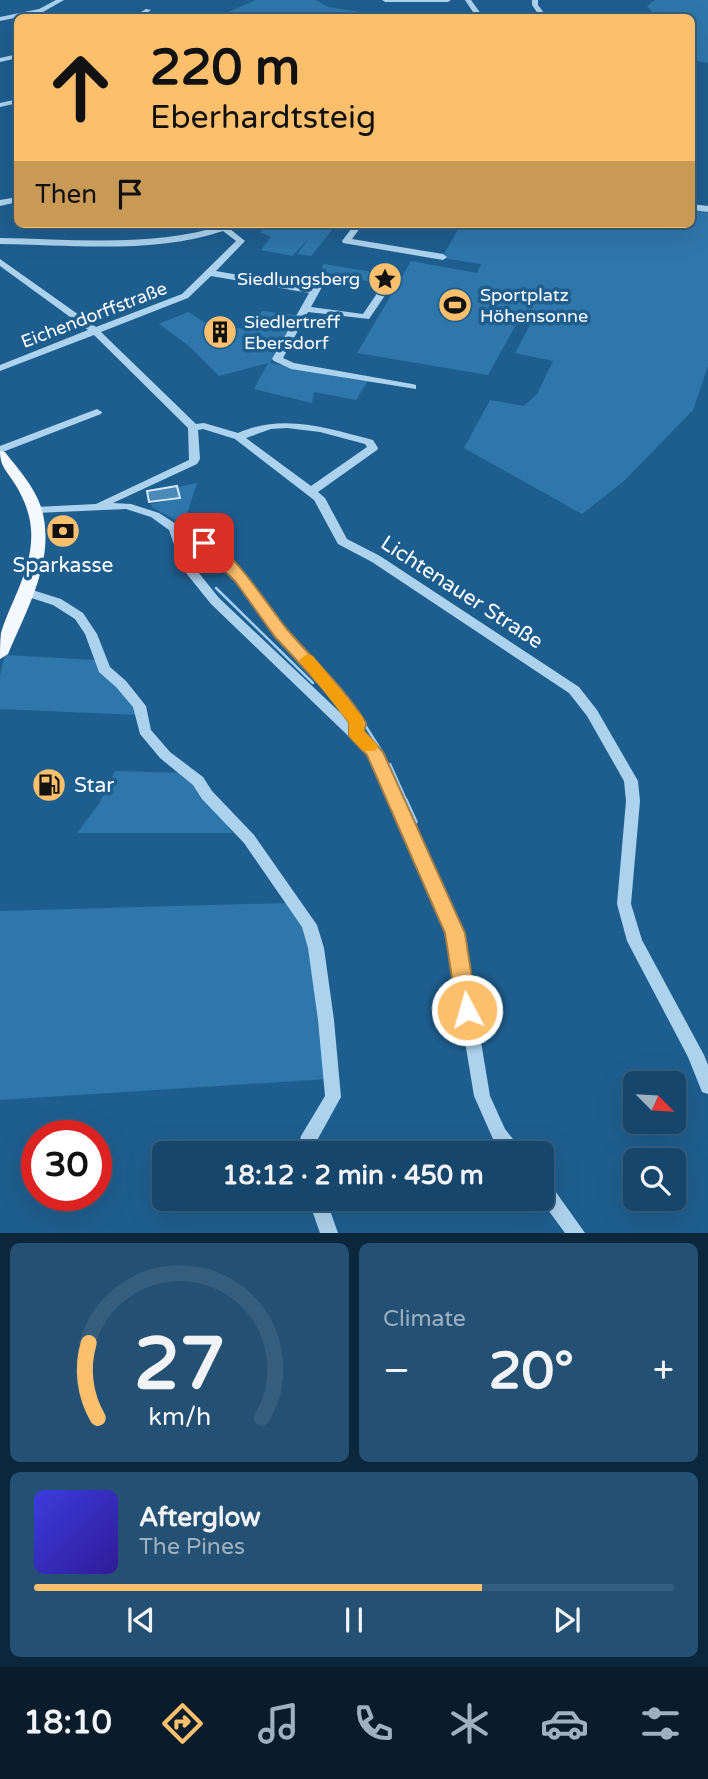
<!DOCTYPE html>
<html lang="en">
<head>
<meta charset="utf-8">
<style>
  body { margin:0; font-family:"Varela Round",sans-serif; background:#235073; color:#f1f3f6; height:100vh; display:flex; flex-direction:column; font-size:26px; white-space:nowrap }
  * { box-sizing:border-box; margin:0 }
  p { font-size:23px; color:#9eb1c1 }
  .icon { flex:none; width:38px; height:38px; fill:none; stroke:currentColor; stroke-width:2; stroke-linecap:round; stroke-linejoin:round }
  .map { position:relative; height:1233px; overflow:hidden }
  .drawer { display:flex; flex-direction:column; gap:10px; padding:10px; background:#0c263b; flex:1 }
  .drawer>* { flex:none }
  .hud { position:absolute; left:14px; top:14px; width:681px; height:214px; border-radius:10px; box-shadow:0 7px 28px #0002,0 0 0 2px #355e7e; background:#fcc06c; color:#111; overflow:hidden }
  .needle { width:46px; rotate:114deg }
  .buttons { position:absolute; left:623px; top:1071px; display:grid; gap:14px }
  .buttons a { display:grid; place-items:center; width:63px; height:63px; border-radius:10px; background:#16466b; box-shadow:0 7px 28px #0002,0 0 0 2px #355e7e; font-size:35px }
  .speed { position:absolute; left:21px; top:1120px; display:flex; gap:14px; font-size:35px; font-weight:700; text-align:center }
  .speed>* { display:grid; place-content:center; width:91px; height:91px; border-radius:50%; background:#16466b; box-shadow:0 7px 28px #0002,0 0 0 2px #355e7e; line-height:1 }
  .speed .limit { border:10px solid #d22; background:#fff; color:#111 }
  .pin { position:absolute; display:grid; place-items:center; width:60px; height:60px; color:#fff; margin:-30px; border-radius:14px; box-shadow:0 4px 10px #0006 }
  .me { position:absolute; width:77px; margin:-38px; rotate:354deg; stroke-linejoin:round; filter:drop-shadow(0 0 5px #0008) }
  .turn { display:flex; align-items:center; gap:24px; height:147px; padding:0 21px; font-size:32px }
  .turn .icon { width:91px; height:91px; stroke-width:2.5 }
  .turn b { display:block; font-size:49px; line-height:60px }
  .then { display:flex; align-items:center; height:66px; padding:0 21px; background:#0003; gap:14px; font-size:26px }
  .big { font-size:52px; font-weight:700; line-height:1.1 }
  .drawer .tile { flex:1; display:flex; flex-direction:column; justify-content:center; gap:10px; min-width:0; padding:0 24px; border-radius:10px; background:#235073 }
  .drawer .dial { align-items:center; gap:0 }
  .dial svg { height:182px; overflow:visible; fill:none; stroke:#355e7e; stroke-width:7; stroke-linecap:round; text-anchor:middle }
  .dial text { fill:#f1f3f6; stroke:none }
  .song { display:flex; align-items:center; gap:21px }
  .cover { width:84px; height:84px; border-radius:10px; background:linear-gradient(135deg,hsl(240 70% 55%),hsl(250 70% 35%)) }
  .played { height:7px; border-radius:4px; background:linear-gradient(90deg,#fcc06c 70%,#355e7e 70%) }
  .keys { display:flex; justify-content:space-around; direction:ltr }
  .heat { display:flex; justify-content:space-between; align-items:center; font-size:38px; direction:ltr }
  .drawer .tiles { flex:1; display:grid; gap:10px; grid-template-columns:1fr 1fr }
  .tile:last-child { grid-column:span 2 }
  .trip { position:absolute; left:152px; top:1141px; width:402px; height:70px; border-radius:10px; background:#16466b; box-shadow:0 7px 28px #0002,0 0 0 2px #355e7e; font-weight:700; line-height:70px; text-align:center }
  .tab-bar { display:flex; height:112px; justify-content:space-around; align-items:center; background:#091c2b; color:#9eb1c1 }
  .tab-bar .icon { width:49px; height:49px }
  .tab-bar .current { color:#fcc06c }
  .tab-bar b { font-size:32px; color:#f1f3f6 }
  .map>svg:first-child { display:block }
</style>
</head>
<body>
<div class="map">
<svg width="708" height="1233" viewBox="0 0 708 1233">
  <rect width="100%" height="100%" fill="#1e5e8f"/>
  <!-- green -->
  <path fill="#2f77ab" d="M256,0H315L329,7L385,16L475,14L477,18H214Z
    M655,0H708V63L691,60V18L656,17L647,6Z
    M691,210L708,213V366L693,410L624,481L582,514L464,448L490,400L524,406L537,394L553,361L515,353L530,325L517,323L488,375L357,353L396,287L320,271L324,264L402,277L411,261L477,273L481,264L442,258L461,224H691Z
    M278,224H337L311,256L297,254L309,239L292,256L261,250L271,237L259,232Z
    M262,311L296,315L270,363L368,381L356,400L314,392L312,403L254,389L268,363L219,376L189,346L159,324L188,312L207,324L244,329Z
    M197,483L185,520H176L152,507L151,504L181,498L178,487Z
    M5,655L96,660L136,708L137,715L0,709V675Z
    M115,771L185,773L233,833H77L99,804Z
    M287,903L303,922L311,944L327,1079L0,1100V911Z"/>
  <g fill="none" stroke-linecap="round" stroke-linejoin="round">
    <!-- stream-far2 -->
    <path stroke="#a1cfef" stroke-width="2" d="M302,13L306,18"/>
    <!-- stream-far1 -->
    <path stroke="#a1cfef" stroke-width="2.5" d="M216,588L313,683
      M365,725L384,755
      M390,764L407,802"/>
    <!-- stream -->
    <path stroke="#a1cfef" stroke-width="3.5" d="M406,800L416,822"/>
  </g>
  <!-- building -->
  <path fill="#4b89b8" stroke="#d3e9f9" stroke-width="2" d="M177,486L180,498L149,502L147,491Z
    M72,523L73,537L53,539V525Z"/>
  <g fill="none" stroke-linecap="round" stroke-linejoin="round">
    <!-- minor -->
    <path fill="#add2ed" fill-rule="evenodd" d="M56,0H64L43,12L0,21V17L39,9Z
      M382,0H451L448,2H385Z
      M465,0H471L484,18H477Z
      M532,0H538V5L548,18H541L532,5Z
      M146,9L151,10L140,18H131Z
      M18,54V58L0,62V58Z
      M18,99V103L0,107V103Z
      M18,197V202L0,206V200Z
      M691,204L708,206V212L691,210Z
      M227,224H240L230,229L245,241L216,271L312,288L319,276H325L327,278L311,307L363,314L382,286H388L390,288L369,319L308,312L283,358L294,363L412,384L416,385V389L291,369L274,361L272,359L309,293L211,276L188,298L101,332L196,424L204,423L238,433C283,413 327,428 373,440L378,448L377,450L318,492L325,498L347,539L380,556L579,687L597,710L638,781L640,801L631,904L642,940L704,1055L708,1065V1094L702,1092L688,1057L627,941L617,904L626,801L624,781L587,716L569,693L372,562L338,544L314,500L235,439L203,429L198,430L200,459L197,464L113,503L131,504L159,513L176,524H189L244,575L285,630L339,687L362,720L364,723L362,732L381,752L463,933L490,1096L505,1129L524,1153H504L493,1139L474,1096L447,933L368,755L211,604L182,568L169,530L151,517L126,509L36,513L30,510L36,507L96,504L189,460L188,428L94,335L0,371V365L88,330L0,266V259L96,327L182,294L236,241L223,231C155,254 71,245 0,244V238C75,239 155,248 227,224ZM287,428L320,432L365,444L367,447L311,486L246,438L271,429ZM181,530H183L236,581L277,636L329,693L347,719L219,598L194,567Z
      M355,224H363L352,239L443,254L447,257L443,260L343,243L342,241Z
      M97,409L102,412L101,414L0,453V446Z
      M26,588L61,599L83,613L97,634L110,667L126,681L146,706L151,730L170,752L203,777L212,791L254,835L317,925L324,948L334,1020L341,1097L315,1144L313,1153H296L301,1136L325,1096L318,1020L308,948L302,927L244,843L202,799L193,785L160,758L140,734L133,707L116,687L99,672L85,634L75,619L53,605L22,595L20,592Z
      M542,1179L548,1181L585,1233H565L540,1199H542Z
      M308,1199H326L338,1233H320Z"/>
    <!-- major -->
    <path fill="#f3f9ff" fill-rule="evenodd" d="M0,451L5,452C18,469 34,486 41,507C57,557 27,609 8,654L0,659C0,651 0,641 1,633C12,598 34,567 31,529C30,513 23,497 15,484C7,471 0,467 0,451Z"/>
  </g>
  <!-- route -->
  <path fill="#fcc06c" stroke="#a47d46" stroke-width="2" d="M204,538C230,545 269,607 286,628C313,660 344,687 366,723L364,731L383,752L465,933L477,1010L474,1017L467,1019L460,1017L457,1010L445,933L367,755L349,736V723L328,694L275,637L235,581L198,546V540Z"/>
  <!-- slow -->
  <path fill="#f59e0b" d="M307,654L313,656L363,718L364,731L378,746L375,751H363L349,736V723L299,660Z"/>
  <!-- icons -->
  <defs>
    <g id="sight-disc" transform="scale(1.75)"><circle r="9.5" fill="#fcc06c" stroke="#1e5e8f"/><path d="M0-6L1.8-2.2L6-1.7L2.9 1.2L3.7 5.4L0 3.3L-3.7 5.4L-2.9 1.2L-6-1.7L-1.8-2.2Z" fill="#111"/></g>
    <g id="stadium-disc" transform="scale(1.75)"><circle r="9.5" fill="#fcc06c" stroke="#1e5e8f"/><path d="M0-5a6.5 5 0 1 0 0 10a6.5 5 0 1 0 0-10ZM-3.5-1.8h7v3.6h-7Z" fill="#111"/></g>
    <g id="building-disc" transform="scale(1.75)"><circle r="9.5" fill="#fcc06c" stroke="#1e5e8f"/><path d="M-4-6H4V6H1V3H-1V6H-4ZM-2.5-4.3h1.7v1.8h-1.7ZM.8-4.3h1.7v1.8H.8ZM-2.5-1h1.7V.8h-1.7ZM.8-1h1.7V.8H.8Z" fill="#111"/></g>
    <g id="bank-disc" transform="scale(1.75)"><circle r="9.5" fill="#fcc06c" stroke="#1e5e8f"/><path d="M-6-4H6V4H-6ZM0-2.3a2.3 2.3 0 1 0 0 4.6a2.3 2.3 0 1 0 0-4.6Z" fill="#111"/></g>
    <g id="fuel-disc" transform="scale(1.75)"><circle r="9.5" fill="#fcc06c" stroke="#1e5e8f"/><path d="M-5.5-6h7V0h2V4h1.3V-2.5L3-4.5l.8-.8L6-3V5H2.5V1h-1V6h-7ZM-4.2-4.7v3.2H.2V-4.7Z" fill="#111"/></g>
  </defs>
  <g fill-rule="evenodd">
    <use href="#sight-disc" x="385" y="279"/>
    <use href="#stadium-disc" x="455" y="305"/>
    <use href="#building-disc" x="220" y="332"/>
    <use href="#bank-disc" x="63" y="531"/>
    <use href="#fuel-disc" x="49" y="785"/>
  </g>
  <g text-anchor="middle" stroke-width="7" stroke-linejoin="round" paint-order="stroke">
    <!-- far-poi labels -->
    <g font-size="18" fill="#fff" stroke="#1e5e8f" text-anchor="start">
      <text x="360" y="285" text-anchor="end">Siedlungsberg</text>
      <text x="480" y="301">Sportplatz<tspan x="480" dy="21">Höhensonne</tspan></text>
      <text x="244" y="328">Siedlertreff<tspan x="244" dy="21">Ebersdorf</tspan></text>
    </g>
    <!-- far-street labels -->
    <g font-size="18" fill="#fff" stroke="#1e5e8f">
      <text transform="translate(94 315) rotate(-21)" y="6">Eichendorffstraße</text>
    </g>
    <!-- poi labels -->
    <g font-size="21" fill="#fff" stroke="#1e5e8f">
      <text x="63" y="572">Sparkasse</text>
      <text x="74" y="792" text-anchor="start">Star</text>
    </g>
    <!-- street labels -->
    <g font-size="21" fill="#fff" stroke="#1e5e8f">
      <text transform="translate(462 592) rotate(33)" y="7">Lichtenauer Straße</text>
    </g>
  </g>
</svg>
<div class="buttons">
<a><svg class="needle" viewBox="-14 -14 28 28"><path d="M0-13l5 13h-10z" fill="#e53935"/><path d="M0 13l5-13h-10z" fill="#9eb1c1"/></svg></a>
<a><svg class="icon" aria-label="search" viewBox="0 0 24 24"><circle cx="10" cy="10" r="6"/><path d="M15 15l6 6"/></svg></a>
</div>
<div class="speed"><div class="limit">30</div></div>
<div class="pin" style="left:204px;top:543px;background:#d93025"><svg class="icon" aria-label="arrive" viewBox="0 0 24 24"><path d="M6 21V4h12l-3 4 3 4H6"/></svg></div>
<svg class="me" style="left:467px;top:1010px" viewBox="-20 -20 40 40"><circle r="17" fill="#fcc06c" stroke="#fff" stroke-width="3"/><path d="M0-11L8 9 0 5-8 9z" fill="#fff"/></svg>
<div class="trip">18:12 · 2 min · 450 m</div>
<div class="hud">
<div class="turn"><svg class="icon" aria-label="ahead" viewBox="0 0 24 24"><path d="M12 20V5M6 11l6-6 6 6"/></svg><div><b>220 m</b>Eberhardtsteig</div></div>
<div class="then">Then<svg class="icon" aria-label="arrive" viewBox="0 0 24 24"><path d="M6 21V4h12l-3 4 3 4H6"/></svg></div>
</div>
</div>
<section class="drawer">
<div class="tiles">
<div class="tile dial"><svg viewBox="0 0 100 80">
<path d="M14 69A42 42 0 1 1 86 69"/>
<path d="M14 69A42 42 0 0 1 10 36" stroke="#fcc06c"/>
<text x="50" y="56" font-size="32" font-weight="700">27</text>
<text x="50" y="72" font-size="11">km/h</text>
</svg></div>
<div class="tile"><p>Climate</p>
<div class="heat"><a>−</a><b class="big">20°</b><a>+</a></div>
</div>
<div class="tile">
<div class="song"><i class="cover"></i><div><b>Afterglow</b><p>The Pines</p></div></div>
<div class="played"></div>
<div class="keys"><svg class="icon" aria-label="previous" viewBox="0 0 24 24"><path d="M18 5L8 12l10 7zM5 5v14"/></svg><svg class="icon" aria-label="pause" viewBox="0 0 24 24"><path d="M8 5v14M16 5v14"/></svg><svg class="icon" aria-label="next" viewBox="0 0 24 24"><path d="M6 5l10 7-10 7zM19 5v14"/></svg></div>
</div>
</div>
</section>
<nav class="tab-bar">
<b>18:10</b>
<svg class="icon current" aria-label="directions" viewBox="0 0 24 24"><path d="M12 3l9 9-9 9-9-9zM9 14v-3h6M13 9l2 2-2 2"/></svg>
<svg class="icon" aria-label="music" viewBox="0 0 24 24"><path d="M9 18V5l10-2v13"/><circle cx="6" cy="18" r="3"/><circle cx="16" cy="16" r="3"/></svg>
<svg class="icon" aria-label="phone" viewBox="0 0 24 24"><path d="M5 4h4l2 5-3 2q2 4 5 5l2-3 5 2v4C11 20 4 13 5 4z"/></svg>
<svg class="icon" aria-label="climate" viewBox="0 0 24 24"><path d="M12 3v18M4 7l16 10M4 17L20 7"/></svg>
<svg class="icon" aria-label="car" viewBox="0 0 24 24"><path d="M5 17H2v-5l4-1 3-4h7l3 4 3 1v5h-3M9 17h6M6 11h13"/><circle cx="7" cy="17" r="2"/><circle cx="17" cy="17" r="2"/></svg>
<svg class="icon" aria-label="filters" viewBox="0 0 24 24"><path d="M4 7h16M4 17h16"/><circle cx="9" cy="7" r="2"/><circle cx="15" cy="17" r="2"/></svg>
</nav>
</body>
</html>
